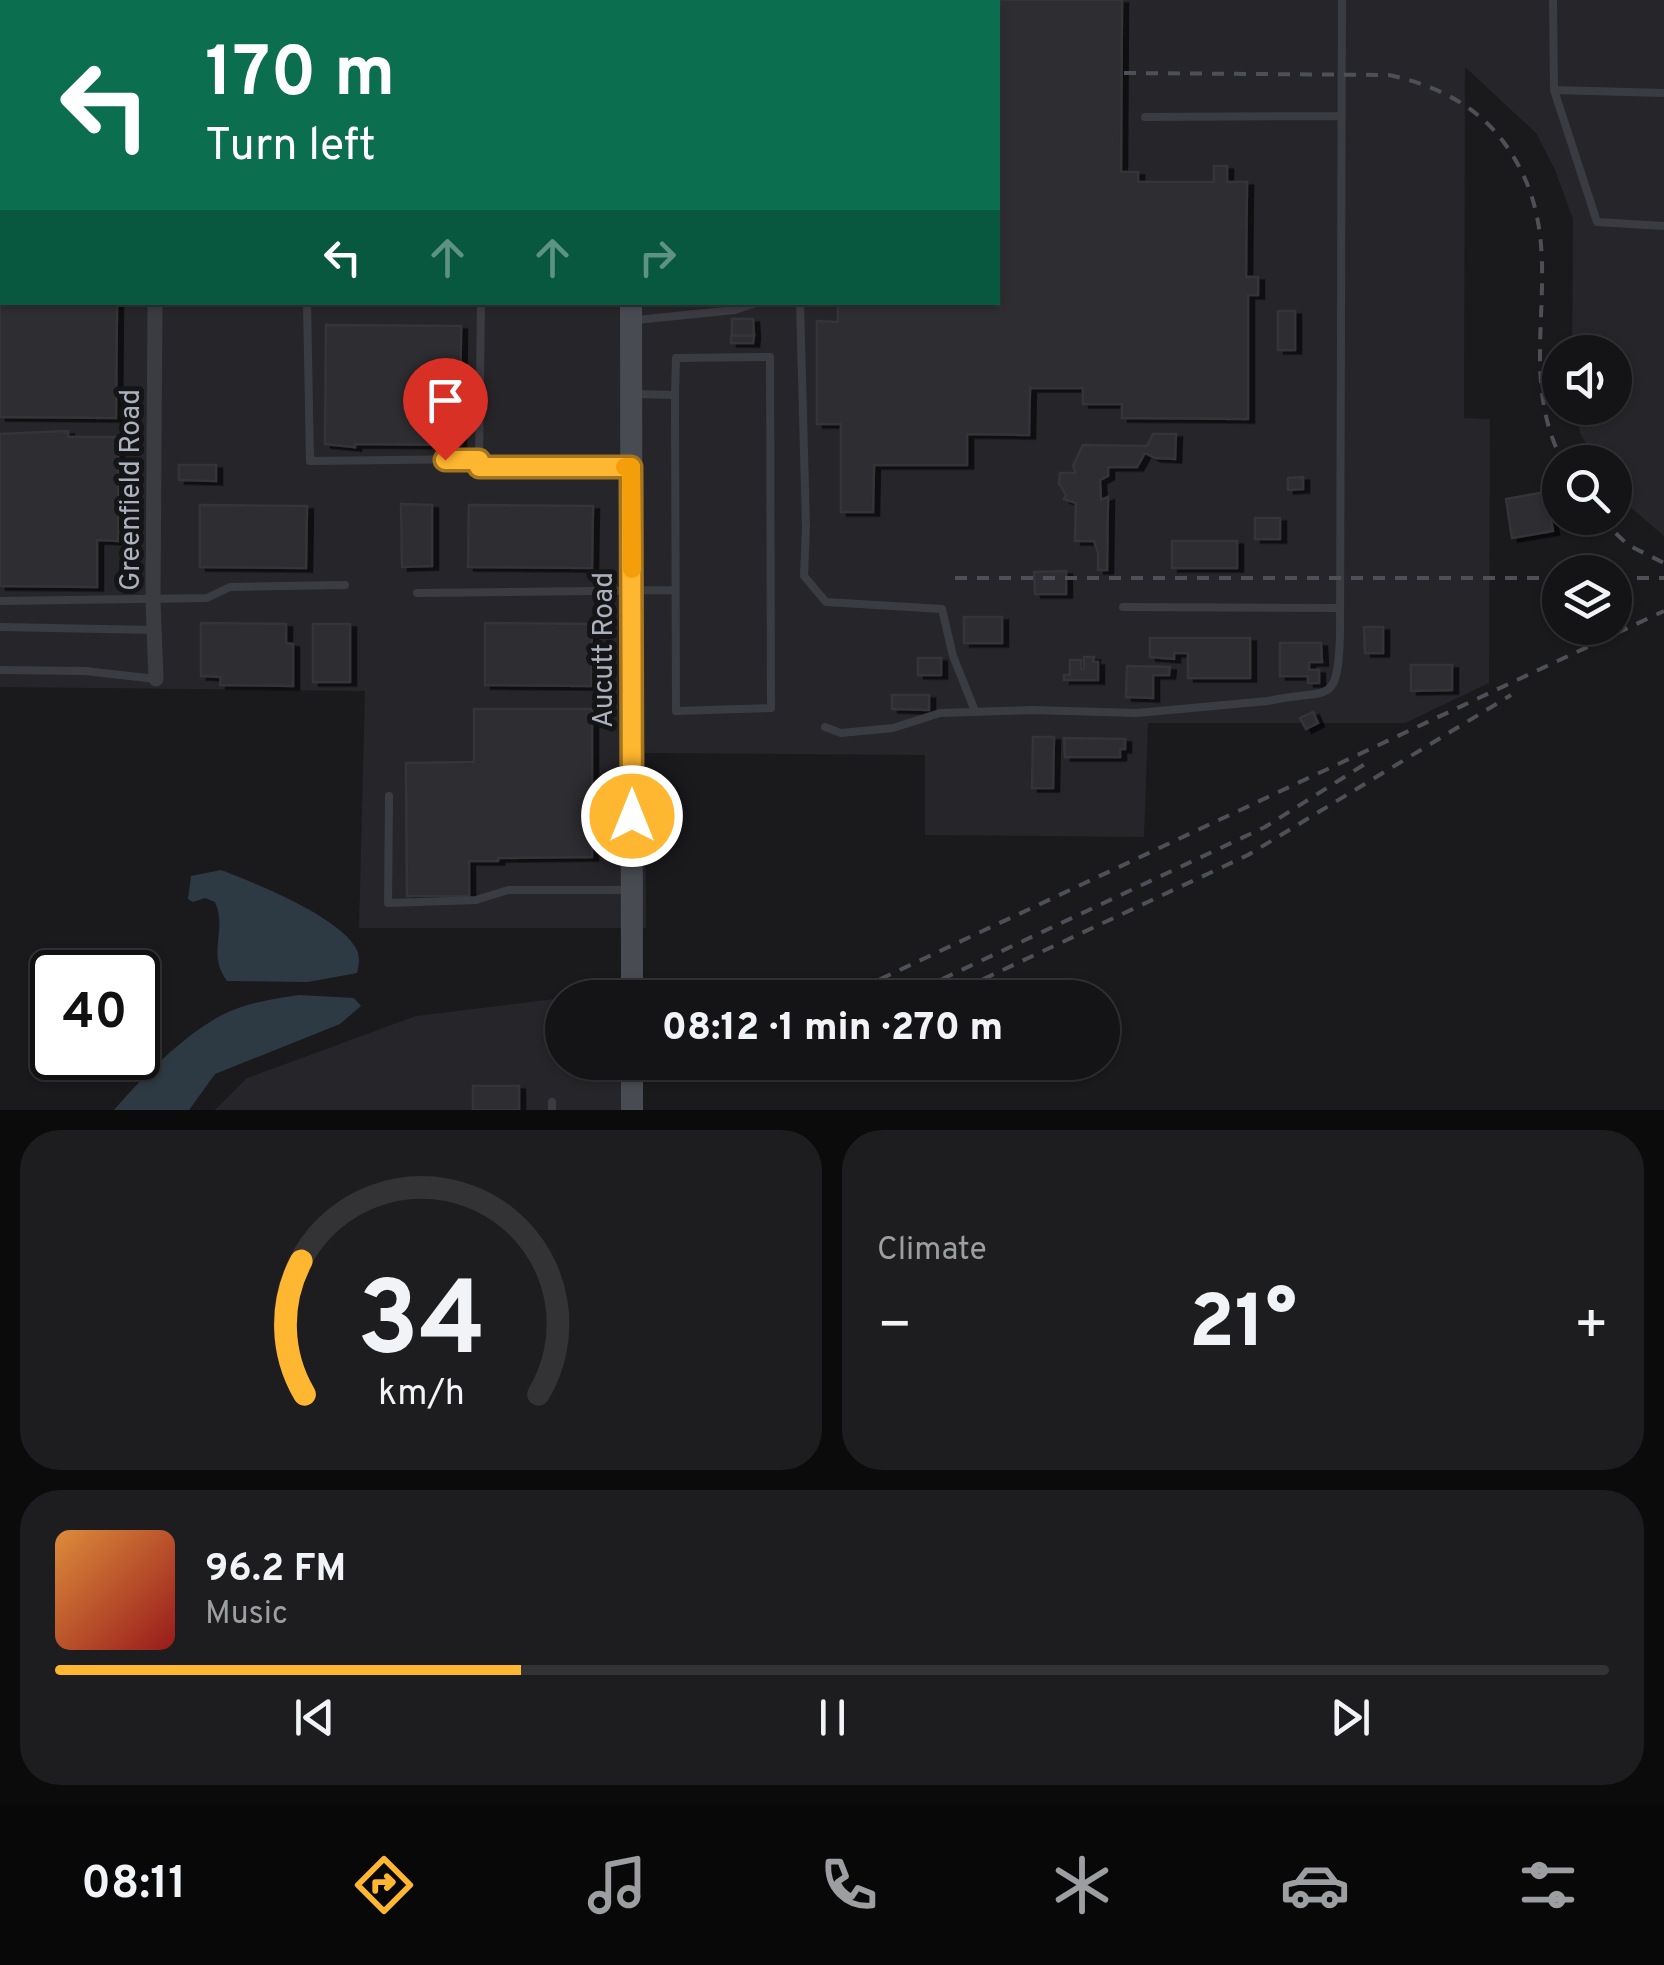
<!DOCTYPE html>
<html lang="en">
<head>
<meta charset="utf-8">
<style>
  body { margin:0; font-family:Overpass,sans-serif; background:#1d1d1f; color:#f1f3f6; height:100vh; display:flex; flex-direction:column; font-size:38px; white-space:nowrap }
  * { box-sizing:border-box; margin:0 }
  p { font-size:32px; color:#9d9ea1 }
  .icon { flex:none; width:55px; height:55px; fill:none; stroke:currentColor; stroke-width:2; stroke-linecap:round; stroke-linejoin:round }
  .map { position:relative; height:1110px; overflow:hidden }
  .sheet { display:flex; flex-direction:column; gap:20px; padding:20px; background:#0b0b0c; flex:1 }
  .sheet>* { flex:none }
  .hud { position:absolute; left:0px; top:0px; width:1000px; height:305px; box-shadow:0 2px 8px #0004,0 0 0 2px #333335; background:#0b6e4f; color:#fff; overflow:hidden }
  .controls { position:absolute; left:1542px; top:335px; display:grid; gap:20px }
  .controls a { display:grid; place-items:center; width:90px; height:90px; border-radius:50%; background:#141416; box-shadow:0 2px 8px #0004,0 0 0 2px #333335; font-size:50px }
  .speed { position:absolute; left:30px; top:950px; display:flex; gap:20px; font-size:50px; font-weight:700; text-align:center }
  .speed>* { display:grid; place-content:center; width:130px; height:130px; border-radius:50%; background:#141416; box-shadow:0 2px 8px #0004,0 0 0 2px #333335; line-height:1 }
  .speed .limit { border:5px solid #111; border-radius:15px; background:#fff; color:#111 }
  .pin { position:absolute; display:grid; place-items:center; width:85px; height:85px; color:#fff; margin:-102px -42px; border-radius:50% 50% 50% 0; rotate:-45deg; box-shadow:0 0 10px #0007 }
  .pin .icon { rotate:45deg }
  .me { position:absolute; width:110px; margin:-55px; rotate:0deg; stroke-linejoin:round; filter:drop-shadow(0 0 8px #0008) }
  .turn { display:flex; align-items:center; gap:35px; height:210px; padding:0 40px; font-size:45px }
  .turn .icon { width:130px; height:130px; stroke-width:2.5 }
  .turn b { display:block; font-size:70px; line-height:85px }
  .lanes { display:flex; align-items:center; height:95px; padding:0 40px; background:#0003; justify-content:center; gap:50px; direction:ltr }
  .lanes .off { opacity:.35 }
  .big { font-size:75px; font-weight:800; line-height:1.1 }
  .sheet .widget { flex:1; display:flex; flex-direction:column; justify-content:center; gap:15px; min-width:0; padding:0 35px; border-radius:40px; background:#1d1d1f }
  .sheet .dial { align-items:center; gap:0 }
  .dial svg { height:260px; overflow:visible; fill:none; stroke:#333335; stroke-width:7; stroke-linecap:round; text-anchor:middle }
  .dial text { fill:#f1f3f6; stroke:none }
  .song { display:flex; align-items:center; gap:30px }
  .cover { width:120px; height:120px; border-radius:15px; background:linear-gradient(135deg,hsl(30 70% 55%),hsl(0 70% 35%)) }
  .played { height:10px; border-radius:5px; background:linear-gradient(90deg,#ffb630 30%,#333335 30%) }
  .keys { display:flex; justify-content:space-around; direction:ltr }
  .heat { display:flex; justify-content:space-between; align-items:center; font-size:55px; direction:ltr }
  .sheet .tiles { flex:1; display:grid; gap:20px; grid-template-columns:1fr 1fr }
  .widget:last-child { grid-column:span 2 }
  .trip { position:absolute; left:545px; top:980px; width:575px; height:100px; border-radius:50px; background:#141416; box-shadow:0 2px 8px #0004,0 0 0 2px #333335; font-weight:800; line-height:100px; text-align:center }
  .dock { display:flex; height:160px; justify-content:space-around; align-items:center; background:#080809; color:#9d9ea1 }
  .dock .icon { width:70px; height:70px }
  .dock .on { color:#ffb630 }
  .dock b { font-size:45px; color:#f1f3f6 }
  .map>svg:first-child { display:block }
</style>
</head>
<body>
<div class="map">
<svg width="1664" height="1110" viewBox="0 0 1664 1110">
  <defs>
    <filter id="shadow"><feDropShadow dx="6" dy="3.5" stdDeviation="0" flood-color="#0009"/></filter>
  </defs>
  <rect width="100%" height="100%" fill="#1a1a1d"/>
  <!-- built -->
  <path fill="#26262a" d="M141,0H1664V536L1615,494V462H1596L1580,433L1577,408H1615V352H1572L1573,219L1555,170L1536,133L1465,67L1464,418L1490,419L1489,683L1405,723H1148L1144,837L925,835V755L645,753L646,928H359L365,691L0,687V106L2,302H998V2Z
    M562,998V1062L624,1063V1110H215L247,1078L416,1016Z"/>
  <!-- water -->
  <path fill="#2e3a43" d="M221,870C255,883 341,917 357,950C360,958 359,964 357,973L308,982L227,981C206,953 228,930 215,902L205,898L193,902L188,899L191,876Z
    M299,995L354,998L361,1006L340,1024L215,1074L189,1110H114C144,1076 181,1037 222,1015C245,1003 273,999 299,995Z"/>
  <!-- building -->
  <path fill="#2d2d31" stroke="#343439" stroke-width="2.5" filter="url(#shadow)" d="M870,0H1122L1121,172H1138V182H1214V166H1227V182H1247L1246,277H1258V295H1248V419L1122,418V404H1083V388H1030L1029,435L967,434V465H874L873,512H841V424H817V321L838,322V302H998V2Z
    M0,242L2,302H117L116,418L0,417Z
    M1278,311H1295V350H1278Z
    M732,319H753L754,335H732Z
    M326,325L461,326L460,445L355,444V447L325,444Z
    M731,336H754L753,343H731Z
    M68,431V437H118V541L97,540V587L0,586V434Z
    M1153,434H1176L1175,459L1155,458L1145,453L1137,467H1108V476L1100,480L1101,500L1108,497L1107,570H1098V552L1094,541H1075L1076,503L1064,499L1066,495L1059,483L1060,473H1076L1073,466L1083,445L1147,446Z
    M179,465H216V481L179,480Z
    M1303,477V489L1288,490V478Z
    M1546,492L1553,531L1512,538L1506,499Z
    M401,504L432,505V566L402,567Z
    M200,505L307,506L306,568L200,567Z
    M469,505L593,506L592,568L468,567Z
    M1255,518H1280V539H1255Z
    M1172,541H1237V568H1172Z
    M1066,571V594H1035L1034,572Z
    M964,617H1002V643H964Z
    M201,623L286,624V643L293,644V686L220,685L221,677L201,676Z
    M485,623L592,624L591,686L485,685Z
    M313,624H350V682H313Z
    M1364,627H1383V653H1365Z
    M1150,638H1250V678H1188V653H1174V659L1150,657Z
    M1280,643H1321L1322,662H1309V670H1319V683H1308V676H1280Z
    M1084,657H1094L1093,662H1098V680H1064V675H1070V660H1081V669H1084Z
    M918,658H941V675H918Z
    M1411,665H1452V690L1411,691Z
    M1127,666L1170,667L1169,675H1153V698L1126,697Z
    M892,695H929V710L892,709Z
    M474,709H592V857L498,858V861H469V896H407L406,763L474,762Z
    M1313,712L1318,723L1306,729L1300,718Z
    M1033,737H1054L1053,788H1032Z
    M1064,738L1125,739V749H1120V757H1065Z
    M473,1086H519V1110H473Z"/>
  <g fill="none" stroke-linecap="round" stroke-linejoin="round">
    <!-- lane -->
    <path stroke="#3b3c42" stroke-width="8" d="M427,0V2
      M1553,0L1554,90L1597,222L1664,226
      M577,2V0
      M804,2V0
      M1554,90L1664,93
      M1145,117L1342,116
      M307,302L310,461L479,459L481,302
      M800,302L806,527L804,576L826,602L942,609L953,656L975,711
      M636,320L735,310L758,302
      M636,394L675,395L676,358L770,357L771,708L676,711L675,395
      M479,459V467H627
      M417,593L675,590
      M0,601L207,598L230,587L345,585
      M1123,607L1340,608
      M0,627L154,630
      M0,670L85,671L156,679
      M825,727L841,733L893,728L940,713L1032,710L1137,713L1268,701C1326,687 1338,711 1340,635L1342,0
      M389,796L388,903L476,900L508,890H627
      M552,1102V1110"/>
    <!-- street -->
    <path stroke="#3b3c42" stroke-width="15" d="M154,0V2
      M155,302L153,600L156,679"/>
    <!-- secondary -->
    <path stroke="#484b52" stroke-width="22" d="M630,0V2
      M631,302L632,998
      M632,1062V1110"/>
    <!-- rail -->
    <path stroke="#4d5057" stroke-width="4" stroke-dasharray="12 10" stroke-linecap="butt" d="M1124,73L1389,75C1435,85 1477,105 1505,144C1581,249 1507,357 1563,462
      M1600,518L1628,545L1664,563
      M955,578H1560
      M1615,578H1664
      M840,998L1664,611
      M902,998L1265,827L1365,764
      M943,998L1248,855L1511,695"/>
  </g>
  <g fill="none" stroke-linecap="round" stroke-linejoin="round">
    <!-- route casing -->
    <g stroke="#a6761f" stroke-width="25">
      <path id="route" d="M445,460H479V467H631L632,816"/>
    </g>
    <!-- route -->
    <use href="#route" stroke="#ffb630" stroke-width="18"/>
    <!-- slow -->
    <path stroke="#f59e0b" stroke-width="18" d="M625,467H631L632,569"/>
  </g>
  <g text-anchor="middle" stroke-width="10" stroke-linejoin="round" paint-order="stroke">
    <!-- street labels -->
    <g font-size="28" fill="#abb1bd" stroke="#151518">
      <text transform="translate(129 490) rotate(-90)" y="10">Greenfield Road</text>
      <text transform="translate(602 650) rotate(-90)" y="10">Aucutt Road</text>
    </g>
  </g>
</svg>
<div class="controls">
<a><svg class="icon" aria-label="sound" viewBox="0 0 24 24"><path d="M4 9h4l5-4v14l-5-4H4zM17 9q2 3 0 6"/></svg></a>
<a><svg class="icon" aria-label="search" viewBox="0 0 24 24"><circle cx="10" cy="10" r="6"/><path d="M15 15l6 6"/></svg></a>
<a><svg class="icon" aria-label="layers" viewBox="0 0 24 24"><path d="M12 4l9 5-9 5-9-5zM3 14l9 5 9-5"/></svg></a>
</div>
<div class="speed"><div class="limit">40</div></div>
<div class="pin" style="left:445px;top:460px;background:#d93025"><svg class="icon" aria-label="arrive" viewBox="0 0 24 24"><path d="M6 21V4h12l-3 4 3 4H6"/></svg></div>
<svg class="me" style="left:632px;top:816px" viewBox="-20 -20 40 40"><circle r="17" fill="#ffb630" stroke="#fff" stroke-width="3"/><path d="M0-11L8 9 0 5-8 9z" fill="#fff"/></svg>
<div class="trip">08:12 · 1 min · 270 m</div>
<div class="hud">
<div class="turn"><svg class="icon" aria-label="left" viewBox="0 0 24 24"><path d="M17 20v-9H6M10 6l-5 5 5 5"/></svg><div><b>170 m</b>Turn left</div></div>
<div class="lanes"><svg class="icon" aria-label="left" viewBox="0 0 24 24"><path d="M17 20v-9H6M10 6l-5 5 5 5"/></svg><svg class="icon off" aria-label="ahead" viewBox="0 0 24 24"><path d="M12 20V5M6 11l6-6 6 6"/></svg><svg class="icon off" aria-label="ahead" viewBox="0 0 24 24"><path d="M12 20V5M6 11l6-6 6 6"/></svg><svg class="icon off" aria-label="right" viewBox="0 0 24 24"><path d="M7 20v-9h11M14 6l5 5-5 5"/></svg></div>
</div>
</div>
<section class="sheet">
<div class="tiles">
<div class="widget dial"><svg viewBox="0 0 100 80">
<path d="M14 69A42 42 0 1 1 86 69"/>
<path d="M14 69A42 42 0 0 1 13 28" stroke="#ffb630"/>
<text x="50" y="56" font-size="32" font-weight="700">34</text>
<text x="50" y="72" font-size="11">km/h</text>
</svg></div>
<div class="widget"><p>Climate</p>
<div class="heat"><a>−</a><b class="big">21°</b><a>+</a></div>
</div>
<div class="widget">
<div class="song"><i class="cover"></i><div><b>96.2 FM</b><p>Music</p></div></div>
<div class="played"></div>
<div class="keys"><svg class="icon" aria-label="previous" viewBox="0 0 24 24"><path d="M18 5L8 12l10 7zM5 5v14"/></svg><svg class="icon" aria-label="pause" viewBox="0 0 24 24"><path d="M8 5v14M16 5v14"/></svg><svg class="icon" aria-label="next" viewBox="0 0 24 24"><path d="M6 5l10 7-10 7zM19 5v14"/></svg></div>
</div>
</div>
</section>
<nav class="dock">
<b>08:11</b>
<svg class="icon on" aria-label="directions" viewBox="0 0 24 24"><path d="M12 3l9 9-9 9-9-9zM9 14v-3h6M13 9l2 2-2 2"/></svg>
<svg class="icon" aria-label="music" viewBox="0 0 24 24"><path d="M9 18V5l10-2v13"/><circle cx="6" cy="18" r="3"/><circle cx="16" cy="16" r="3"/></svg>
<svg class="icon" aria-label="phone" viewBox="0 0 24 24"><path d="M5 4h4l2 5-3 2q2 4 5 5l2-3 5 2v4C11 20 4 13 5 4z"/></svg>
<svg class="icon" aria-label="climate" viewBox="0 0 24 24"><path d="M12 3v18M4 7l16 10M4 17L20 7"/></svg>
<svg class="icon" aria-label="car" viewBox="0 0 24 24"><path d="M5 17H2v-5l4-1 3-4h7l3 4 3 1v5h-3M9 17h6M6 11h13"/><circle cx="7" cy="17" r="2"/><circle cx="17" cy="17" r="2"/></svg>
<svg class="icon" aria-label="filters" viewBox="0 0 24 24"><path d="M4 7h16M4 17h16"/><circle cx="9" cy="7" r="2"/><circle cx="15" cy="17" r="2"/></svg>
</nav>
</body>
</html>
